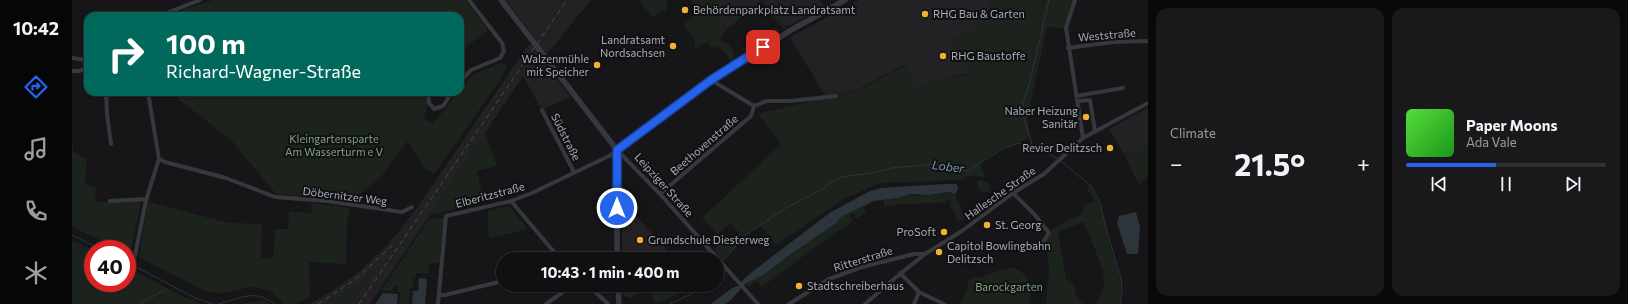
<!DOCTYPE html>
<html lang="en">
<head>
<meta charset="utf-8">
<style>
  body { margin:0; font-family:Commissioner,sans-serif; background:#19191b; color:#f1f3f6; height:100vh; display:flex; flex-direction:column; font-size:15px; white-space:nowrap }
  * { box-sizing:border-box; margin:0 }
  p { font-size:13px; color:#9c9d9f }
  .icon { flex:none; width:22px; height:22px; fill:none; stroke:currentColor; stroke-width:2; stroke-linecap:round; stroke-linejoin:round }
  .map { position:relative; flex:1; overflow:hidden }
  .side { display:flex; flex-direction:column; gap:8px; padding:8px; background:#09090a; width:480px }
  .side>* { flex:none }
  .guide { position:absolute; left:12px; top:12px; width:380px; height:84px; border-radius:12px; box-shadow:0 1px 3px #0004,0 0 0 1px #303032; background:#00695c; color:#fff; overflow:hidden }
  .speed { position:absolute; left:12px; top:240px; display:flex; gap:8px; font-size:20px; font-weight:700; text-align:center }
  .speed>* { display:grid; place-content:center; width:52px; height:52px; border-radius:50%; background:#101012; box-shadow:0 1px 3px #0004,0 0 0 1px #303032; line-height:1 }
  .speed .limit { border:6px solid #d22; background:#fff; color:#111 }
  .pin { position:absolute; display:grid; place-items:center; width:34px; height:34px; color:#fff; margin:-17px; border-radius:8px; box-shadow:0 2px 6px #0006 }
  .me { position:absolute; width:44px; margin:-22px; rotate:0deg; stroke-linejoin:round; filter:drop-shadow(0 0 3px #0008) }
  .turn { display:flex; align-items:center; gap:14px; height:84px; padding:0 16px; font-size:18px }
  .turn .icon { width:52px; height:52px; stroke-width:2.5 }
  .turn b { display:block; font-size:28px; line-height:34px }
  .big { font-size:30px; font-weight:700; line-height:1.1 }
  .side .tile { flex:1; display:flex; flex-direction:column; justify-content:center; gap:6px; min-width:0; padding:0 14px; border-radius:12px; background:#19191b }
  .song { display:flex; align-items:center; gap:12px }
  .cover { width:48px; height:48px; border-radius:6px; background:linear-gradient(135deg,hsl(110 70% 55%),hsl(120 70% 35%)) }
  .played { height:4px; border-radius:2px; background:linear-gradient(90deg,#2563eb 45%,#303032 45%) }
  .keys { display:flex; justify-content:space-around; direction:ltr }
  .heat { display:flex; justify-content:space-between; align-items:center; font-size:22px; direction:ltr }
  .side .tiles { flex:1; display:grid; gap:8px; grid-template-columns:repeat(2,1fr) }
  .trip { position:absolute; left:424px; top:252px; width:228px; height:40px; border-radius:20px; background:#101012; box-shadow:0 1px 3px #0004,0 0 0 1px #303032; font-weight:700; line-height:40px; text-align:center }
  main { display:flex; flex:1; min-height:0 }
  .dock { display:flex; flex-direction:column; width:72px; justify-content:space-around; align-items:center; background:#060607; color:#9c9d9f }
  .dock .icon { width:28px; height:28px }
  .dock .active { color:#2563eb }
  .dock b { font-size:18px; color:#f1f3f6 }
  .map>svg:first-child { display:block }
</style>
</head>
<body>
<main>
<nav class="dock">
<b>10:42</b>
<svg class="icon active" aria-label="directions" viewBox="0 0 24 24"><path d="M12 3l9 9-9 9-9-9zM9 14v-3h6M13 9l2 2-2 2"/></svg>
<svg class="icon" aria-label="music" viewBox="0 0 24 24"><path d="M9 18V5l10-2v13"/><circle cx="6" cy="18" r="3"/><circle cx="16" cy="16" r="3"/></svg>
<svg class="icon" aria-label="phone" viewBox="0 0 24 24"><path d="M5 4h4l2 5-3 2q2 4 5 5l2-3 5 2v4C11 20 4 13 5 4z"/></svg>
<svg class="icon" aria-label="climate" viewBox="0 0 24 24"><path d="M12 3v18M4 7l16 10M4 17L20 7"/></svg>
</nav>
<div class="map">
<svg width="1076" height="304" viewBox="0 0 1076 304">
  <rect width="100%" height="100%" fill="#161618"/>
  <!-- built -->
  <path fill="#222225" d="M433,0H519L475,54L470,48L465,54L499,97L470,110L451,76L298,304H279L303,269L291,279L255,304H237L250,297L286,273L318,242L345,208L457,44L458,45L463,38Z
    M647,0H688L690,2L655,29L642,12V5Z
    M693,0H747L752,6L719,25L713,26Z
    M787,0H915L923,14L880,40L900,72L844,87L831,65L787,89L754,97L718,37Z
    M1076,107V150L1052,154L1037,129Z
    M564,216L596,251L600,259H550V229Z
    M551,285H582L558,298L551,295Z"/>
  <!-- green -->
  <path fill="#1c231d" d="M141,0H393L416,30L388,52V16H112L108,12L111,10Z
    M570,0H593L596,5L593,12L591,10L581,18L568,1Z
    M619,0H647L642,5V12L655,29L649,36L648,41C658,42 666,53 660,62L646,46L640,49L636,43H632L622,50L623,41L611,25L627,11Z
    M688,0H693L715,29L711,28Z
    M915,0H971L966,26L972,0H1003L994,28L975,27L956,115L957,138L924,151L908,163L913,178C905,175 897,174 892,180L808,183L773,198L704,245L688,225L674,235L651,261L642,250L649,243L653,246L667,233L659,223L646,234L630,218L709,144L686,114L789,89L831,66L844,87L900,73L880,40L922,14Z
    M704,28L706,31V34L677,51L670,50L664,43L665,42L670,49L673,48L674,50Z
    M430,63L435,67L427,82L362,174L353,169L336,141L308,178L285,197L282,202L252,198L204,194L160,141L105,98L112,92H351C356,104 357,106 351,118L361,124L386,92H388V90L402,74Z
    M413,132L425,166L405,171L412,203L357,215Z
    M0,140L2,152L15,159L13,183L23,188L24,202L69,201L58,254L55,252V249H48L0,227Z
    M1076,150V176L1067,185L1052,154Z
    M910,180L919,185V190L916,192H910L905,186L906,181Z
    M1014,187H1018L1027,202L1038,246L1048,279L1049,292L1047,304H1024L1032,285L1031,270L1012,222L986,232L994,279L1002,285L1005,298L1012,304H974L977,269L973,237L979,230L1010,213V208L1016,203L1023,202Z
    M877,192L883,194L892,218L886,221L879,207L878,201L876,200L873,203L826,204L812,207V200L801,202L791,207L794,213L784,219L781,213L778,215L781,221L734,254L690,287L685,281L677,287L673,284L693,274L716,256L763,224L769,217L801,201L826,198L838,194L843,196L868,194Z
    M76,202L157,223L190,224L189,258L201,259L203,229H216L217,212L239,213L240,203L278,208L275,220L274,264L237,262L238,297L225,304H211L198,290L178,287L151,293L134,292L67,257Z
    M437,206L456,229L418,238L416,233V211Z
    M372,218L367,263H357L356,274L344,273V278H342L341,287L338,289L337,304H327L328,292H325L326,286H321V291H309L357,219Z
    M0,241L21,250V283H55V267L108,295L130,304H0Z
    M305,267L279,304H255L291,279Z
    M939,268C957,271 962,288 957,304H887L896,289V280L907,276L908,278L925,271Z
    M560,285H579L563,294Z
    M592,285H604L605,294L587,303L583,302L579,295V292Z
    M606,285H622L608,292Z
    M192,300L199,304H168Z"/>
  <!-- water -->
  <path fill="#2c353c" d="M872,184H885L886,189L883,194L877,192L856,195L838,194L826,198L801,201L769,217L763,224L716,256L693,274L673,284L659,300L653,304H639L660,288L666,286L673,278L685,268L759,212L798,191L809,188Z
    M1064,212L1068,227L1066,254H1055L1045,223L1047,216Z
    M347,278L355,279L353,304H340L341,291H346Z
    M311,293L326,294L325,304H303Z"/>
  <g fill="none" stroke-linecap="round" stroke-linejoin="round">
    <!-- stream -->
    <path stroke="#2c353c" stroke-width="1" d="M960,144L951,115V102L957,85L977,0
      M989,161L1019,186L1028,202L1033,224L1049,279L1050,292L1048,304
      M0,235L29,249
      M55,262L123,298L141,304
      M650,262L674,235L712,209L751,189L759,182L769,177L800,173L820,168L863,164L888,171L897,170L932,148L947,143L960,144L986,159
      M645,268L648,264
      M67,304L95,289
      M146,304C168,299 183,288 202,304
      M598,304L619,294L632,285"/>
    <!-- minor -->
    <path stroke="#37383d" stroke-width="4" d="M1003,0L994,28L1011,138
      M87,16L128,0
      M996,48L1041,42L1076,41
      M0,58L13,60L16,65
      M0,71H7L16,68
      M639,80L682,106
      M388,82L399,70L428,58L432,51L430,43L397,0
      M34,92L35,114L39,144
      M76,92L87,159L93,162L154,178L203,197L255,201L330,212L340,207
      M356,92L357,103L362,109L371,106L380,92
      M1004,96L1051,88
      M1007,101L1018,100L1023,131
      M682,106L695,101H718L764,96
      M470,110L502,172
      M941,193L963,215L977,233L967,248
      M588,194L679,116L682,106
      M38,201L75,199
      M439,201L488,259
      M63,256L74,200L87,159
      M828,273L847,292L872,304
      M516,285L536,304
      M367,295H373L431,281
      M366,304L374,216L439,201L460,193L539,155L545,150L588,194L686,304
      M474,304L501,285
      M717,304L757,279L790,267L842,254H853
      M793,304L822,279L853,254L890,231L941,193L972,174L1011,138L1076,103
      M842,304L847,292"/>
    <!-- tertiary -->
    <path stroke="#37383d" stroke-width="5.5" d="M429,0L545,150
      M545,150L639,80L721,29L773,0
      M545,150V259
      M546,285L547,304"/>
    <!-- rail -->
    <path stroke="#4a4c52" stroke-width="1" stroke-dasharray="5 4" stroke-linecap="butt" d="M246,304L284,279L323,243
      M287,304L495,0"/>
  </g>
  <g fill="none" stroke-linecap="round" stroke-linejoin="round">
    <!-- route casing -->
    <g stroke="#184099" stroke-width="10">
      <path id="route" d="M545,208V150L639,80L691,47"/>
    </g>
    <!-- route -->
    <use href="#route" stroke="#2563eb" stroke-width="7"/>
  </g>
  <!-- markers -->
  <g fill="#f2b134" stroke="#111113" stroke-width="1.5">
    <circle cx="613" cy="10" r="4"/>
    <circle cx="853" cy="14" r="4"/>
    <circle cx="601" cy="46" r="4"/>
    <circle cx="871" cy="56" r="4"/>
    <circle cx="525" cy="65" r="4"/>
    <circle cx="1014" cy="117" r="4"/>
    <circle cx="1038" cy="148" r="4"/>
    <circle cx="915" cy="225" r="4"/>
    <circle cx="872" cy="232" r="4"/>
    <circle cx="568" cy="240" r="4"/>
    <circle cx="867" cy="252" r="4"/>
    <circle cx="727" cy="286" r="4"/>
  </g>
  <g text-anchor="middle" stroke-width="4" stroke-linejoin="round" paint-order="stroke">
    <!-- poi labels -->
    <g font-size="11" fill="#a8adb8" stroke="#111113" text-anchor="start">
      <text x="621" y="14">Behördenparkplatz Landratsamt</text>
      <text x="861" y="18">RHG Bau &amp; Garten</text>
      <text x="593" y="44" text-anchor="end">Landratsamt<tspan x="593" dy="13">Nordsachsen</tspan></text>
      <text x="879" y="60">RHG Baustoffe</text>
      <text x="517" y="63" text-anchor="end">Walzenmühle<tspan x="517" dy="13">mit Speicher</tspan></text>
      <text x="1006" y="115" text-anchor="end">Naber Heizung<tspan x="1006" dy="13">Sanitär</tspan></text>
      <text x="1030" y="152" text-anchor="end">Revier Delitzsch</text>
      <text x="923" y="229">St. Georg</text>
      <text x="864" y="236" text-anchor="end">ProSoft</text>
      <text x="576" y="244">Grundschule Diesterweg</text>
      <text x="875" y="250">Capitol Bowlingbahn<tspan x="875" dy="13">Delitzsch</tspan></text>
      <text x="735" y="290">Stadtschreiberhaus</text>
    </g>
    <!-- street labels -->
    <g font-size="11" fill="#a8adb8" stroke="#111113">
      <text transform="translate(1035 35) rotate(-5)" y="4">Weststraße</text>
      <text transform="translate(494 137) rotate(63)" y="4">Südstraße</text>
      <text transform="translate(632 145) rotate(-41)" y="4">Beethovenstraße</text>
      <text transform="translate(592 185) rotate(48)" y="4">Leipziger Straße</text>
      <text transform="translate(928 193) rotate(-35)" y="4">Hallesche Straße</text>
      <text transform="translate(418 195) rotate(-15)" y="4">Elberitzstraße</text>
      <text transform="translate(273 196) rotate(7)" y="4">Döbernitzer Weg</text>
      <text transform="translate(791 259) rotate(-17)" y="4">Ritterstraße</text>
    </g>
    <!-- park labels -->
    <g font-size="11" fill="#7fa381" stroke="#111113">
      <text x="262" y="143">Kleingartensparte<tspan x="262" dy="13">Am Wasserturm e V</tspan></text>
      <text x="937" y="291">Barockgarten</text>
    </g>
    <!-- water labels -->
    <g font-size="12" font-style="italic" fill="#7f9bb3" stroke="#111113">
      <text transform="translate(876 167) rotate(7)" y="4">Lober</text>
    </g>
  </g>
</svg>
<div class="speed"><div class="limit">40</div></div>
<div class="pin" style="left:691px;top:47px;background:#d93025"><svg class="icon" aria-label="arrive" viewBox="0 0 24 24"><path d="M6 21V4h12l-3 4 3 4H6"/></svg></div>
<svg class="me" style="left:545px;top:208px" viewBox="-20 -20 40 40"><circle r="17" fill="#2563eb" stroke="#fff" stroke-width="3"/><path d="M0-11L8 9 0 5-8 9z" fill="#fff"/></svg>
<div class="trip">10:43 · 1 min · 400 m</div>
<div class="guide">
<div class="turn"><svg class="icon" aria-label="right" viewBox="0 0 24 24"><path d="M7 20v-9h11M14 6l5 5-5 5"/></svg><div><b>100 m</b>Richard-Wagner-Straße</div></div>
</div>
</div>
<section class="side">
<div class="tiles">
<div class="tile"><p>Climate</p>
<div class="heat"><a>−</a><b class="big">21.5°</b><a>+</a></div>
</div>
<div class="tile">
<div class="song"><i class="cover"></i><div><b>Paper Moons</b><p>Ada Vale</p></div></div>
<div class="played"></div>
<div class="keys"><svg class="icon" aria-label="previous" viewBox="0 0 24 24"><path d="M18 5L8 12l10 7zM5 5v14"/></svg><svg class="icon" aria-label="pause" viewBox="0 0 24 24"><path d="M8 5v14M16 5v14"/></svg><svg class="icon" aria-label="next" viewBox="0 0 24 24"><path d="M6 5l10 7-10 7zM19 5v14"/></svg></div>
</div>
</div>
</section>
</main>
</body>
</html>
